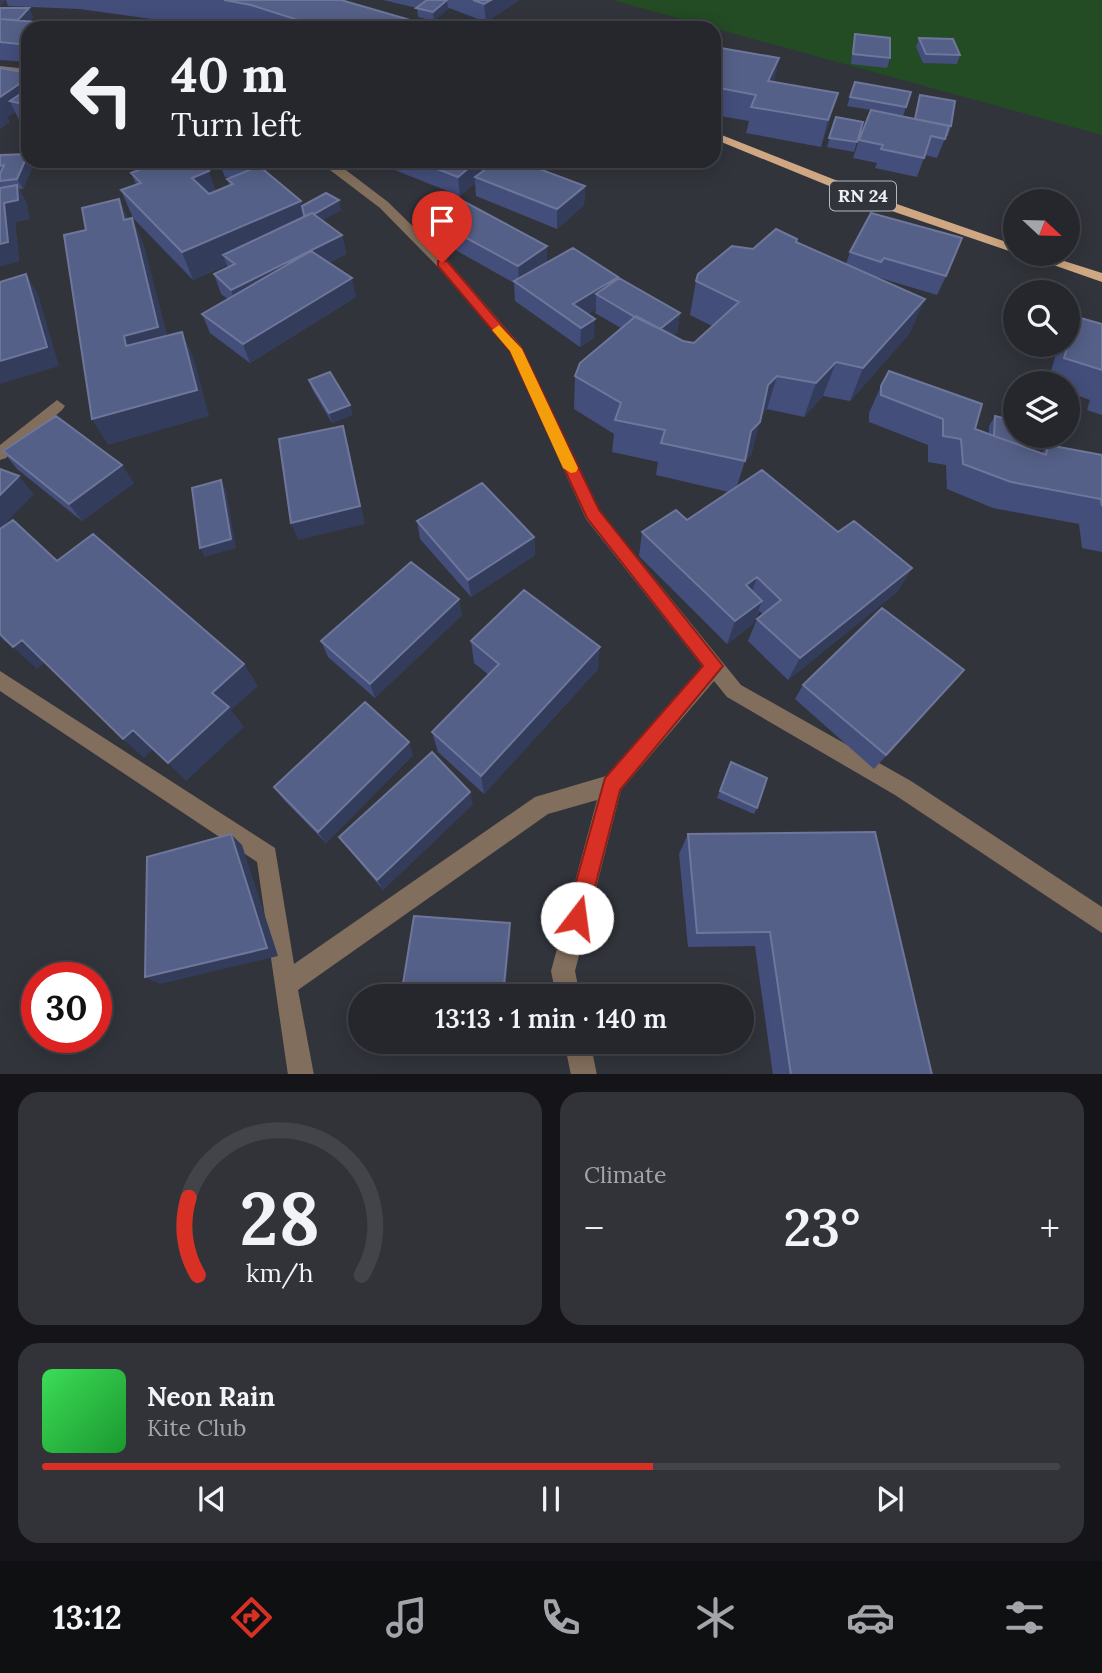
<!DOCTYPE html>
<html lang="en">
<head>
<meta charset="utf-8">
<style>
  body { margin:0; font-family:Lora,serif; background:#323339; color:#f1f3f6; height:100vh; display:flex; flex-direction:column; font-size:26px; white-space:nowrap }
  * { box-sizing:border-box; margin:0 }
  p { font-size:23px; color:#a4a5aa }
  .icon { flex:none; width:38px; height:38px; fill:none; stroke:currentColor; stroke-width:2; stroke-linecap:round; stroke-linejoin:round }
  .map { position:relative; height:1074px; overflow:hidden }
  .details { display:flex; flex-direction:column; gap:18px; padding:18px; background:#151519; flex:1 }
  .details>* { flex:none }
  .guide { position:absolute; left:21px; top:21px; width:700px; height:147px; border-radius:21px; box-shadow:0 4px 18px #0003,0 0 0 2px #424449; background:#26272d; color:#f1f3f6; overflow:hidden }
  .needle { width:46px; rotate:112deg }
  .controls { position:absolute; left:1003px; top:189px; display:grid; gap:14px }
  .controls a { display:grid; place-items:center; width:77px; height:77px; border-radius:50%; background:#26272d; box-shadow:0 4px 18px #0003,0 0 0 2px #424449; font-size:35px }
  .speed { position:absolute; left:21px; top:962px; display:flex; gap:14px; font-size:35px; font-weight:700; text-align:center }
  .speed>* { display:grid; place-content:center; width:91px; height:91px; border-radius:50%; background:#26272d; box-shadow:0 4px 18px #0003,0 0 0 2px #424449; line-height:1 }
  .speed .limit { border:10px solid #d22; background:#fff; color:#111 }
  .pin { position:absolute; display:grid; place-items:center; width:60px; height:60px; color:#fff; margin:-72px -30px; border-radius:50% 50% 50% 0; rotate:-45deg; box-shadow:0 0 7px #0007 }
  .pin .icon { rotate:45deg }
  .me { position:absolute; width:77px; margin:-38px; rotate:15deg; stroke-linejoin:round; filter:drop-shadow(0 0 5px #0008) }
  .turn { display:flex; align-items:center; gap:24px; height:147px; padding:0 35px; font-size:32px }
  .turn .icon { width:91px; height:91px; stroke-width:2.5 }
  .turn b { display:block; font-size:49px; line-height:60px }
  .big { font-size:52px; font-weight:600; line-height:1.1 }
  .details .tile { flex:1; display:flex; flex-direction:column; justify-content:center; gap:10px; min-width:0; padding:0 24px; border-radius:21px; background:#323339 }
  .details .dial { align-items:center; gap:0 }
  .dial svg { height:182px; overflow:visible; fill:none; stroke:#424449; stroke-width:7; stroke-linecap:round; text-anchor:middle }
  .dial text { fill:#f1f3f6; stroke:none }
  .song { display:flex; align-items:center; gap:21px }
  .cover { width:84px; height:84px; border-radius:10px; background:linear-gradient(135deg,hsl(130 70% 55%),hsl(130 70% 35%)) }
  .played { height:7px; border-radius:4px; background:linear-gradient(90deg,#d93025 60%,#424449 60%) }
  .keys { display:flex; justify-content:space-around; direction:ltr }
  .heat { display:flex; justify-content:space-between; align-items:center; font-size:38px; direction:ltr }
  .details .tiles { flex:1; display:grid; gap:18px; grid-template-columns:1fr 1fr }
  .tile:last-child { grid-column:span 2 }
  .trip { position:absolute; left:348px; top:984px; width:406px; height:70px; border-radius:35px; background:#26272d; box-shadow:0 4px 18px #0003,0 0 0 2px #424449; font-weight:600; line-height:70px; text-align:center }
  .tabs { display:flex; height:112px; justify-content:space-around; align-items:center; background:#0f1012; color:#a4a5aa }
  .tabs .icon { width:49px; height:49px }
  .tabs .active { color:#d93025 }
  .tabs b { font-size:32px; color:#f1f3f6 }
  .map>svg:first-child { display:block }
</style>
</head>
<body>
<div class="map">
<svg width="1102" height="1075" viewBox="0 0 1102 1075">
  <rect width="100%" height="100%" fill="#32343c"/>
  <!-- green -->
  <path fill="#234b24" d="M612,0H1102V135Z"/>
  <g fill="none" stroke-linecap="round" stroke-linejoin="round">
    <!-- street -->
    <path fill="#826e5c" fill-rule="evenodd" d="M0,66L28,69V75L0,72Z
      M311,161H328L338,164L388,202L447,260L521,346L599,510L741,685L911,781L1102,907V933L895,795L727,697L714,681L621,790L575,971L580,996H556L551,971L597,800L548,814L298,990L314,1075H288L257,862L0,691V671L275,848L294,964L535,797L606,776L702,666L586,519L510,351L437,266L380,208L330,170Z
      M57,400L65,406L62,410L6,458L0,460V445Z
      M564,1041H590L597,1075H571Z"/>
    <!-- primary -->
    <path fill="#cfa782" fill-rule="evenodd" d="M714,132L891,202L1015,245V253L883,208L714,139Z
      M1022,254H1042L1102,273V282Z"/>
  </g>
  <!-- wall -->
  <path fill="#434e7b" d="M6,0H341L407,19L408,26L416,28H218L79,9L8,6Z
    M383,0H518V1L486,22L449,8L434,21L418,17L417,8Z
    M0,8H29L33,17L29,22L28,28V62L0,60Z
    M855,34L890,58L887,68L851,64L853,44Z
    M919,38L960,55L957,64L923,63L916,47Z
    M714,48L774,82L830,119L821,147L746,133L749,121L714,115Z
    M0,68L28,73V122L19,120L15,112L7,117L9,122L0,129Z
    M920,95L951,126L948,136H946L937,158L925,155L917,177L875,168L877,163L853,158L859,140L871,110L847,106L850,97L906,107L903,116L914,119Z
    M836,117L863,122L854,152L827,147Z
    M0,155L34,163L23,189H19L27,204L29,219L15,222L19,261L0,266Z
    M225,161H266L268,167L265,172L301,201L302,206L341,210L322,220L342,235L346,254L328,263L356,297L250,363L210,333L202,314L228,299L221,294L214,274L228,267L227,265L193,280L133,218L121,190L136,184L131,173L216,192L230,186L227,179L231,177H225L221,167Z
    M386,161H490V166L585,186L584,205L557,229L476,196L475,183L460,196L387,167Z
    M871,213L946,276L937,295L877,277L910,333L850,401L823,396L804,417L767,409L761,415L751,455L745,461L737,486L912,568L897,592L788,680L748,641L757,619L763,614L759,611L753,624L727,644L639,556L642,532L687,520L729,492L656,475L658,462L612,452L614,434L574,409L575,376L621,328L595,313L596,309L588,314L594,338L580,347L515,301L514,283L436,239L433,220L547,263L618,277L617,280L680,313L677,332L673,335L683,341L694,343L712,326L690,315L696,281L753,249L796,242L846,264L850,252Z
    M1077,317L1102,324V415L1087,410L1090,400L1068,392V383H1047L1059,345H1068V331Z
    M309,380L350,405L352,415L332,423L312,389Z
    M881,386L989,434V426L995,416L1025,447L1042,453L1048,445L1102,455V552L1082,548L1079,524L993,508L947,489L946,465L928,462V445L869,422V413Z
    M3,451L134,483L82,521L17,469Z
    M417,521L534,537L535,555L471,597L420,539Z
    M462,615L375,698L328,657L321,641Z
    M471,641L598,669L484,794L438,752L432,732L489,675L474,663Z
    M803,685H951L874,769L795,699Z
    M413,755L326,843L283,799L274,787Z
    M731,762L757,808L754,814L717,798Z
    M473,804L383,890L347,847L339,837Z
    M688,834L932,1075H773L755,946L688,947L679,854Z"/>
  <!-- shaded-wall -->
  <path fill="#343c5c" d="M0,0H6L0,6Z
    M447,0L448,8H449L434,21L433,12Z
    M491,0H518V1L486,22L484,4Z
    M29,8L33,17L22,29L18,20Z
    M407,19L408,28H393Z
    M779,58L774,84L768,81Z
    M28,78V103L10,101L15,112L7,117L9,122L0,129V97Z
    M838,93L830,119L821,147L828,120Z
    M28,155V161H33L34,163L23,189L17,179Z
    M263,161H266L268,167L261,179L259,169Z
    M477,161H490V169L475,177V183L460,196L458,177Z
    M209,171L218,198L202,205L192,178Z
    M17,185L27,204L29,219L15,222L19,261L0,266V244L4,203Z
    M585,186L584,205L557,229V209Z
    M119,199L132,227L124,220Z
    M339,200L341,210L311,227L308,217Z
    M301,201L308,228L223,255L227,265L193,280L182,252Z
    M132,218L144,245L172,354L126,346L124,336Z
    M342,235L346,254L238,309L231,290Z
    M547,246V265L519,286L518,266Z
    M26,274L38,294L59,366L0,384V361Z
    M618,277L616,296L596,294V309L573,323V304Z
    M352,278L356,297L250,363L243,344Z
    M925,299L910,333L850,401L863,368Z
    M680,313L677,332L655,349L658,330Z
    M595,319L594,338L580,347L581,328Z
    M182,332L194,359L209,416L108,445L92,419Z
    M836,362L823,396L804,417L816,383Z
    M777,376L767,409L758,418L768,385Z
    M350,405L352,415L332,423L329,413Z
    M760,422L751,455L745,461L751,431Z
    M343,426L348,444L365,524L298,540L291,523Z
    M122,465L134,483L82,521L69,504Z
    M19,476L34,494L0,529V495Z
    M221,480L226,490L236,548L205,557L200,548Z
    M534,537L535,555L471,597L468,580Z
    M912,568L897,592L788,680L800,658Z
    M757,577L749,601L746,585Z
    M459,599L462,615L375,698L370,684Z
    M762,601L753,624L727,644L735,621Z
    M0,633L9,641L6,643L0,638Z
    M22,640L45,662L37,669L13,647Z
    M600,647L598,669L484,794L481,776Z
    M244,664L258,686L231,710L244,727L186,781L168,763L212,693Z
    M133,730L153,749L144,758L123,739Z
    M409,742L413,755L326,843L318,832Z
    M470,792L473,804L383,890L377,880Z
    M231,834L242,845L278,956L160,984L145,977Z
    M510,923L511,932L505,996H503Z"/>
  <!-- building -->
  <path fill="#556088" stroke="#6e769a" stroke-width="2" d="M224,0H341L407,19L393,28H323L251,5Z
    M427,0H447L433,12L416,8Z
    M473,0H491L484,4Z
    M0,8H29L18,20L0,19Z
    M0,19L61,24L56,28H28V45L0,42Z
    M855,34L890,38V58L853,54Z
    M919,38L953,39L960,55L926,54Z
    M715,47L779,58L768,81L838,93L828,120L751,107L756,95L714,87Z
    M0,68L28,73V78L0,97Z
    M855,82L911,92L906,107L850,97Z
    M28,89V105L10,101Z
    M920,95L955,101L951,126L915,119Z
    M871,110L949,126L945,139L931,136L924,158L881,149L883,145L859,140Z
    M836,117L863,122L857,142L829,138Z
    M28,154L17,179L0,181V174L4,165L0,166V155Z
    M162,161H197L209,171L192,178L209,194L233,184L227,179L259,166L301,201L182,252L121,190L141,183L131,173Z
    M225,161H263L260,167L252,169L221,167Z
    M417,161H477L458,177Z
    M497,161H518L585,186L557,209L475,177Z
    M17,185L18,200L4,203L8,242L0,244V188Z
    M326,193L339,200L314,214L312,213L305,216L304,215L302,206Z
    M119,199L124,220L132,218L158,327L124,336L126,346L182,332L197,390L92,419L64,235L86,230L82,208Z
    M463,201L547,246L518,266L433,220Z
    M312,213L342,235L231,290L214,274L235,264L223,255Z
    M871,213L962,238L946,276L884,258L881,262L850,252Z
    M776,229L797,239L796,242L925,299L863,368L836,362L816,383L777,376L768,385L760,422L751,431L745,461L661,443L665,430L615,420L621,403L575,376L580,363L636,316L683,341L694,343L739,302L696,281L698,274L732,246L753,249Z
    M573,248L618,277L573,304L595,319L581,328L514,281Z
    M311,251L352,278L243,344L202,314Z
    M26,274L47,347L0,361V282Z
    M619,278L680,313L660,329L635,317L596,294Z
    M1077,317L1102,324V370L1064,358Z
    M889,371L982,404L975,429L1046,455L1048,445L1102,455V506L1101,499L1011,482L963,464L961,439L943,436V419L881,395V386Z
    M330,372L350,405L329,413L309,380Z
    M56,416L122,465L69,504L3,451Z
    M995,416L1015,421V436H1025V447L994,436Z
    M343,426L360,506L291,523L279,439Z
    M0,469L19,476L0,495Z
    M762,470L838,532L854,521L912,568L800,658L757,619L781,600L757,577L746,585L762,601L735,621L642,532L676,510L687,520Z
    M221,480L231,539L200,548L192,488Z
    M482,483L534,537L468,580L417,521Z
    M13,520L57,561L93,534L244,664L212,693L229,707L168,763L133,730L123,739L22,640L13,647L0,634V529Z
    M411,562L459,599L370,684L321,641Z
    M524,590L600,647L481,776L432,732L499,664L471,641Z
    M882,608L964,670L886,755L803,685Z
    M365,702L409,742L318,832L274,787Z
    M432,752L470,792L377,880L339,837Z
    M731,762L767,778L757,808L720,791Z
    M875,832L932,1075H791L770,932L697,933L688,834Z
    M231,834L267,948L145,977L147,857Z
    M414,916L510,923L503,996H401Z"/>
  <!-- route -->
  <path fill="#d93025" stroke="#8d1f18" stroke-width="2" d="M438,261H447L522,349L599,510L723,666L620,790L587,918L584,925L577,928L569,925L566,918L605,778L703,666L587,518L510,351L438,266Z"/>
  <!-- slow -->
  <path fill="#f59e0b" d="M499,325L522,349L578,468L576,472L571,473L563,468L510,351L492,330Z"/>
  <g text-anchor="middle" stroke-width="7" stroke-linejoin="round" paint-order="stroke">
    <!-- shield labels -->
    <rect fill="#32343c" stroke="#b6b8be" stroke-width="2" x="830" y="181.5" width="66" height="29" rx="5"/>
    <g font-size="18" font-weight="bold" fill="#eff0f6">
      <text x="863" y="202">RN 24</text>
    </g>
  </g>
</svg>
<div class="controls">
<a><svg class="needle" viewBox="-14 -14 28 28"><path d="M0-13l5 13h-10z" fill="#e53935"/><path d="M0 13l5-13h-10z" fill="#a4a5aa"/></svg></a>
<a><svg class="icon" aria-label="search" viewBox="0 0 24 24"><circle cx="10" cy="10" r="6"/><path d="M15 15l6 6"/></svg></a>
<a><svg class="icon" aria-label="layers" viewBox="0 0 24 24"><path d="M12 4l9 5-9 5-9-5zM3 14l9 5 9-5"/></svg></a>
</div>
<div class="speed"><div class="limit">30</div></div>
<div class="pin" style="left:442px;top:263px;background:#d93025"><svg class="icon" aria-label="arrive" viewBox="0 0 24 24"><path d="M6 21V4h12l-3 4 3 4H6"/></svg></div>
<svg class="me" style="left:577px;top:918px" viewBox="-20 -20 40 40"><circle r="19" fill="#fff"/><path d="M0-13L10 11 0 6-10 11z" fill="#d93025"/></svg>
<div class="trip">13:13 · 1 min · 140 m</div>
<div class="guide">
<div class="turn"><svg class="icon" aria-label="left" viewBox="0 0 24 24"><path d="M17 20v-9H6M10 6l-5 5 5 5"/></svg><div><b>40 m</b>Turn left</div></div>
</div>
</div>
<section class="details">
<div class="tiles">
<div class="tile dial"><svg viewBox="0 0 100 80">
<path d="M14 69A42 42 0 1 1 86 69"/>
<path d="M14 69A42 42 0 0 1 10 35" stroke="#d93025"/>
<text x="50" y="56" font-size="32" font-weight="700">28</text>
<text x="50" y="72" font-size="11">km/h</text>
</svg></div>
<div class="tile"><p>Climate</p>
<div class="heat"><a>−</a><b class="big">23°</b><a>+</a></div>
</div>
<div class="tile">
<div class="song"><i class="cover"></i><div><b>Neon Rain</b><p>Kite Club</p></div></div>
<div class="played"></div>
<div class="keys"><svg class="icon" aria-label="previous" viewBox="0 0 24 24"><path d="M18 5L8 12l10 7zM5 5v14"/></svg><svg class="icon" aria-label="pause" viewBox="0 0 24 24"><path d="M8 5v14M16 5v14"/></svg><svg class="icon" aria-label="next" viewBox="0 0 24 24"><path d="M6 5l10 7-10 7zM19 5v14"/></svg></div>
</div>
</div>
</section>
<nav class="tabs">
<b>13:12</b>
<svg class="icon active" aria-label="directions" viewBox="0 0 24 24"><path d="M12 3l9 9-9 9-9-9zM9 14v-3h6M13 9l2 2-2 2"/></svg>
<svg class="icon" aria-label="music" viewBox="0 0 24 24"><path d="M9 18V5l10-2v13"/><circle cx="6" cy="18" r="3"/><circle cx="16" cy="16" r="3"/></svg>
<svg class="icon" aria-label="phone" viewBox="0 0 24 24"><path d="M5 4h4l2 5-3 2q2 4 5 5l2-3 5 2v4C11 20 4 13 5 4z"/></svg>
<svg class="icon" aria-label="climate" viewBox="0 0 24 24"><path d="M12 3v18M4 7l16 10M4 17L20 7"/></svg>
<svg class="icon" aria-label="car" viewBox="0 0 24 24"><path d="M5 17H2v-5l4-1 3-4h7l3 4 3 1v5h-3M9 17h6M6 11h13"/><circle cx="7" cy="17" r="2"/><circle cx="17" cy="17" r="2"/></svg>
<svg class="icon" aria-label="filters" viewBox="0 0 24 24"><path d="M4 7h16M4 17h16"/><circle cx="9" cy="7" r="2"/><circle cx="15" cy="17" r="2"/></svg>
</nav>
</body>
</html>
